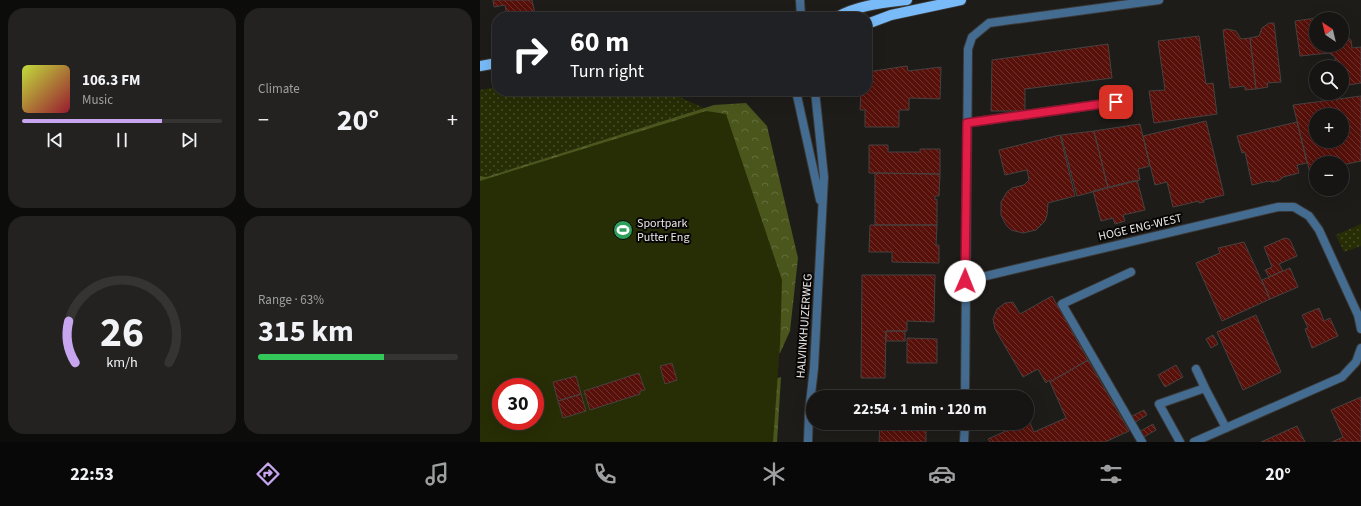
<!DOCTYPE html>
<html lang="en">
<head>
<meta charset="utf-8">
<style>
  body { margin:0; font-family:"Source Sans 3",sans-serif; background:#232221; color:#f1f3f6; height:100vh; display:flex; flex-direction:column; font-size:15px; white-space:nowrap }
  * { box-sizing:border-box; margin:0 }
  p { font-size:13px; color:#9e9fa0 }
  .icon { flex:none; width:22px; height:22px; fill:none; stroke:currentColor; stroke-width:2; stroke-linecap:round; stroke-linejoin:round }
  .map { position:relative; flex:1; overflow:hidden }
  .side { display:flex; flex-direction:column; gap:8px; padding:8px; background:#0c0c0a; width:480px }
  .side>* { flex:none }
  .banner { position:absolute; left:12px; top:12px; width:380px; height:84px; border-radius:16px; box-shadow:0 4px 16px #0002,0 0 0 1px #353433; background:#202124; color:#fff; overflow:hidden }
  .needle { width:26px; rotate:325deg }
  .buttons { position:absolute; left:829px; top:12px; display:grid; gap:8px }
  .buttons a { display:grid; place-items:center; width:40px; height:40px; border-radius:50%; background:#161513; box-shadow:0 4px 16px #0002,0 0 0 1px #353433; font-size:20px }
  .speed { position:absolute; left:12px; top:378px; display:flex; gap:8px; font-size:20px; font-weight:700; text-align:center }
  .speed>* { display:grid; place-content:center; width:52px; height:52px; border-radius:50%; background:#161513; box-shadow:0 4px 16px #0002,0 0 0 1px #353433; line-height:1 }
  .speed .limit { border:6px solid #d22; background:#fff; color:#111 }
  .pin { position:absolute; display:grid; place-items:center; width:34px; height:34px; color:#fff; margin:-17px; border-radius:8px; box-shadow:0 2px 6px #0006 }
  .me { position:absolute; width:44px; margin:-22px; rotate:1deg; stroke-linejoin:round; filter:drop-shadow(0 0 3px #0008) }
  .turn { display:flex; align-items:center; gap:14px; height:84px; padding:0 12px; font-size:18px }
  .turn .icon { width:52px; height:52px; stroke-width:2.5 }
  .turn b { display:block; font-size:28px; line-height:34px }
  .big { font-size:30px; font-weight:700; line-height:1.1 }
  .side .card { flex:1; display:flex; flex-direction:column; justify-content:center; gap:6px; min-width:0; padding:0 14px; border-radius:16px; background:#232221 }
  .side .dial { align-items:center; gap:0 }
  .dial svg { height:104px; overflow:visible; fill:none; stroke:#353433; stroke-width:7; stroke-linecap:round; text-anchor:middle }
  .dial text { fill:#f1f3f6; stroke:none }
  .song { display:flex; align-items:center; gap:12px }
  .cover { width:48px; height:48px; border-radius:6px; background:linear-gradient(135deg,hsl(70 70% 55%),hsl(350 70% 35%)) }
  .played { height:4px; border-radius:2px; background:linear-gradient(90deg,#c8a6ef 70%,#353433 70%) }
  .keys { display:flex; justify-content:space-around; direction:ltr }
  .heat { display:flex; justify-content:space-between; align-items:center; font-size:22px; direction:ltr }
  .charge { height:6px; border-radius:3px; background:linear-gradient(90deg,#34c759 63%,#353433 0) }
  .side .tiles { flex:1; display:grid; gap:8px; grid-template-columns:repeat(2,1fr) }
  .trip { position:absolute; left:326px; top:390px; width:228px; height:40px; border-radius:20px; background:#161513; box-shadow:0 4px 16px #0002,0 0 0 1px #353433; font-weight:700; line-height:40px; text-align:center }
  .tabs { display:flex; height:64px; justify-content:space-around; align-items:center; background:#090808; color:#9e9fa0 }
  .tabs .icon { width:28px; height:28px }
  .tabs .current { color:#c8a6ef }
  .tabs b { font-size:18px; color:#f1f3f6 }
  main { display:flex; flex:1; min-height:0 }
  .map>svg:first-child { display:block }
</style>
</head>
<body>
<main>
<section class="side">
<div class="tiles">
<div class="card">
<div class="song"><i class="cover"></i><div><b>106.3 FM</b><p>Music</p></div></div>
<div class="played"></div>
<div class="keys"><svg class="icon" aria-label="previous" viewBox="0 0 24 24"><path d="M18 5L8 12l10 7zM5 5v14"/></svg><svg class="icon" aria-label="pause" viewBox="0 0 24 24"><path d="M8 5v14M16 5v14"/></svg><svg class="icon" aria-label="next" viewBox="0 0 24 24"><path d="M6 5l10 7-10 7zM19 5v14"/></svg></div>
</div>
<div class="card"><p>Climate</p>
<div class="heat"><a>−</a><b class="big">20°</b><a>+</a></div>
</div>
<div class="card dial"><svg viewBox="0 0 100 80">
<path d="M14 69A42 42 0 1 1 86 69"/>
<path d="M14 69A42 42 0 0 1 9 37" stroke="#c8a6ef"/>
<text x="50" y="56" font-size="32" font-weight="700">26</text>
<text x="50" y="72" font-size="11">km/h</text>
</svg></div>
<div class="card"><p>Range · 63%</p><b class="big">315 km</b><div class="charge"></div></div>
</div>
</section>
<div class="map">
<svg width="881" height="442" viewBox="0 0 881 442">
  <defs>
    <pattern id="grass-dots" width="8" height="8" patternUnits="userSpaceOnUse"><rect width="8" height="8" fill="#272e05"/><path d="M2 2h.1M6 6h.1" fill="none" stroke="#464c29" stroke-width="1.8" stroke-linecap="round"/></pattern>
    <pattern id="forest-crowns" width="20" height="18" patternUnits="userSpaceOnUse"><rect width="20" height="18" fill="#4a561c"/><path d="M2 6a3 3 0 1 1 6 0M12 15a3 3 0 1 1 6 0" fill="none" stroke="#646e3d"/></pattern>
    <pattern id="building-back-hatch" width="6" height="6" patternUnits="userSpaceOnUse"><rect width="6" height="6" fill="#57100a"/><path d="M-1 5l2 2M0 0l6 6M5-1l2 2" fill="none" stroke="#6f332e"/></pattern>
  </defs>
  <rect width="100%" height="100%" fill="#1e1c19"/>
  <!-- grass -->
  <path fill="url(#grass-dots)" d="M17,87V91H186L224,108L6,177L0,176V90Z
    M881,224V246L864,252L856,235Z"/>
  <!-- forest -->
  <path fill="url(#forest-crowns)" d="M266,103L287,126L318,258L310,331L300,353L290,351L55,387L0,190V176L6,177L234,105Z
    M301,377L297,442H280L285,382Z"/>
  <!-- pitch -->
  <path fill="#272e05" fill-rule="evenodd" d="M226,111L246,114L302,280L300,344L293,442H0V181ZM21,387H55V421H21Z"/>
  <!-- building -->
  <path fill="url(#building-back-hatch)" stroke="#464140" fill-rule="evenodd" d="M13,0H52L55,14L39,17H27L25,5L14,7Z
    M851,16V19H836V45H862V33L871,40L872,48L881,47V83L862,86V67H856L855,57L849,53L820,56L815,21Z
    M789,23H794L801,82L787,83L788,87L776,89L770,38L779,36L782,28Z
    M747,29L756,31L761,39L770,38L776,89L765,90V86L750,88L743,30Z
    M719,36L726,84L733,83L737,114L674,123L669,91L685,90L678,41Z
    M628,44L632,78L545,89V111H511L512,60Z
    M427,66L428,71L461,67L460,99L429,98V110H419V127H385V110H380L381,91H387V72Z
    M881,96V161L862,165V163H859V161L853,163H836V170L830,173L813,105ZM836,115H862V141H836Z
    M726,121L744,195L724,200V202L719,203V201L693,207L687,182L675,185L663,136Z
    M817,122L827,163L817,165L819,173L803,177L800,180L793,182L789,181L772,185L765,152L762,153L757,136Z
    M660,124L670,166L658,169L660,180L628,188L614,131Z
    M614,131L628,188L597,196L581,135Z
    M580,135L595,196L568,203L567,215L565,221L556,230L543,233L531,230L526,225L521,215V202L527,192L532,188L544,185L549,180L547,170L525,175L519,150Z
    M389,145H408V152H440V149H460V174L389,173Z
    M395,173L460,174L459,196H455V200L457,199V225H395Z
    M657,180L665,210L643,215L645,221L635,224L633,218L621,221L613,191Z
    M390,225H457L456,245H459V263L412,262V252H389Z
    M805,238L809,239L811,242L817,256L799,264L803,271L789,277L785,270L792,267L784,247Z
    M764,242L790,299L742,321L716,263L740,253L738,248Z
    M810,268L818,287L790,299L782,280Z
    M382,275H455L454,322L427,321V331H406L405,378H381Z
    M572,296L608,360L570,382L569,380L566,383L558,369L543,377L515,329L513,319L517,309L525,303L533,302L540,314Z
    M839,308L844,321L850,318L858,336L832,348L825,329L828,328L822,315Z
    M776,315L801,372L763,390L737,332Z
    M406,331H425V341H406Z
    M733,335L738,344L731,348L726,339Z
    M427,338L457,339V363H427Z
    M608,360L649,431L625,442H510L508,439L544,423H547L549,421L554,432L586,418L570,382Z
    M192,363L197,380L185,384L180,366Z
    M696,365L703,377L685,387L678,375Z
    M159,373L165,390L160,391V394L110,410L104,391Z
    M96,376L101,394L78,401L73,382Z
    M387,392H424L423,397H387Z
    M101,394L106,411L83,418L78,401Z
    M881,397V442H852L863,437L851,410Z
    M664,410L667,415L654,423L650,417Z
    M387,423H400V424H387Z
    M400,423H446V442H399Z
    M673,424L676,430L662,438L659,432Z
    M817,426L825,442H781Z"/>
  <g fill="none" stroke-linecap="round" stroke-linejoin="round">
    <!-- lane casing -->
    <g stroke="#3a3835" stroke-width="10">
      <path id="lane" d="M487,123L636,102
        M651,272L582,304L662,442
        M716,369L725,388
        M700,442L679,404L725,388L746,428"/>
    </g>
    <!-- street casing -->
    <g stroke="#3a3835" stroke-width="10">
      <path id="street" d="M320,0L321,17
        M316,91L340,200
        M485,281L798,207H814L829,216L839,230L878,315L881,329
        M485,397L488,49L492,37L509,23L679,0
        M328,442L329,412L334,368L344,177L335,91
        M484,442L485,423
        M714,442L862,377L876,362L881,348"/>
    </g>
    <!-- primary casing -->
    <g stroke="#3a3835" stroke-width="12">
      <path id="primary" d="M357,17C378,5 403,3 427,0
        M387,24L411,15L481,0
        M0,66L17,63"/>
    </g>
    <!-- lane -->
    <use href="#lane" stroke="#446b90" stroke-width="8"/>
    <!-- street -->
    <use href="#street" stroke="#446b90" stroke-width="8"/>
    <!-- primary -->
    <use href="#primary" stroke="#78bbf8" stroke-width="10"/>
  </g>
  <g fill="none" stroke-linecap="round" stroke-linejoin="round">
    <!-- route casing -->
    <g stroke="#92132f" stroke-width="10">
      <path id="route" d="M485,281L487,123L636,102"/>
    </g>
    <!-- route -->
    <use href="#route" stroke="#e11d48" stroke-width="7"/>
  </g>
  <!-- icons -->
  <defs>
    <g id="stadium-disc" transform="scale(1)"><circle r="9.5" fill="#2e9e5b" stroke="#080706"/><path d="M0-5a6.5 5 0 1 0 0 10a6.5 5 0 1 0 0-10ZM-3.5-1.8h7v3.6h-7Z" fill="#fff"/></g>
  </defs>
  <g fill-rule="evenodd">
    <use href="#stadium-disc" x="143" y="230"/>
  </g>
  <g text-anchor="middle" stroke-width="4" stroke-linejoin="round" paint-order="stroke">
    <!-- poi labels -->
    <g font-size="12" fill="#e8e6e4" stroke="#080706" text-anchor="start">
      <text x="157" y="227">Sportpark<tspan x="157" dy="14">Putter Eng</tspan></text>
    </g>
    <!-- street labels -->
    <g font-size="12" fill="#e8e6e4" stroke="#080706">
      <text transform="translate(660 227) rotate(-13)" y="4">HOGE ENG-WEST</text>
      <text transform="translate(324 326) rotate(-86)" y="4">HALVINKHUIZERWEG</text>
    </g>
  </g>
</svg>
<div class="buttons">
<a><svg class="needle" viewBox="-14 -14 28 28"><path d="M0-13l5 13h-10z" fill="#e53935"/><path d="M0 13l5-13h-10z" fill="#9e9fa0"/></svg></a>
<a><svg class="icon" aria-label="search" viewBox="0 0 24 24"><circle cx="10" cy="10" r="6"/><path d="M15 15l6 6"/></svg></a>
<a>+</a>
<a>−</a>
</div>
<div class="speed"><div class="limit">30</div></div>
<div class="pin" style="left:636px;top:102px;background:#d93025"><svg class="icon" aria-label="arrive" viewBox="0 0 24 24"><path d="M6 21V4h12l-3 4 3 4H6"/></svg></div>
<svg class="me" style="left:485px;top:281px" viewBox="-20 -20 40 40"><circle r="19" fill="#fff"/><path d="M0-13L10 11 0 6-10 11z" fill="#e11d48"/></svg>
<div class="trip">22:54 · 1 min · 120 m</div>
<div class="banner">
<div class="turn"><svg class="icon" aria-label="right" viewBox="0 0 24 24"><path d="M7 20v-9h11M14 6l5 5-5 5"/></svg><div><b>60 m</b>Turn right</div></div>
</div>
</div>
</main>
<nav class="tabs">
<b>22:53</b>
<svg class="icon current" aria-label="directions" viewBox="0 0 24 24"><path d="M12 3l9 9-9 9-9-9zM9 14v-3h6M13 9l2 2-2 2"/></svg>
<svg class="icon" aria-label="music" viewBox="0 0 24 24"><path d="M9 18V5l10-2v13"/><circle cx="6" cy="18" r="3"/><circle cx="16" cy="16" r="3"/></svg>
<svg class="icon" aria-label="phone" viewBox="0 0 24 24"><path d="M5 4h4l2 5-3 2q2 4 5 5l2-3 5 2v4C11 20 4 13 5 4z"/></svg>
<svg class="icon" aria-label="climate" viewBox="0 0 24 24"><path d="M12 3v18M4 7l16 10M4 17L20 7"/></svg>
<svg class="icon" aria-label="car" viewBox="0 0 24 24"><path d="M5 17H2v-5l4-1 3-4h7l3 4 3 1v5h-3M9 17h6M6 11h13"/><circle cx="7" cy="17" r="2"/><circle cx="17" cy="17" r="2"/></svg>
<svg class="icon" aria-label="filters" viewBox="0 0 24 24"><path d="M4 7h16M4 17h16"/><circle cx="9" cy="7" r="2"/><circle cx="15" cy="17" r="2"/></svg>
<b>20°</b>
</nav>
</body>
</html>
